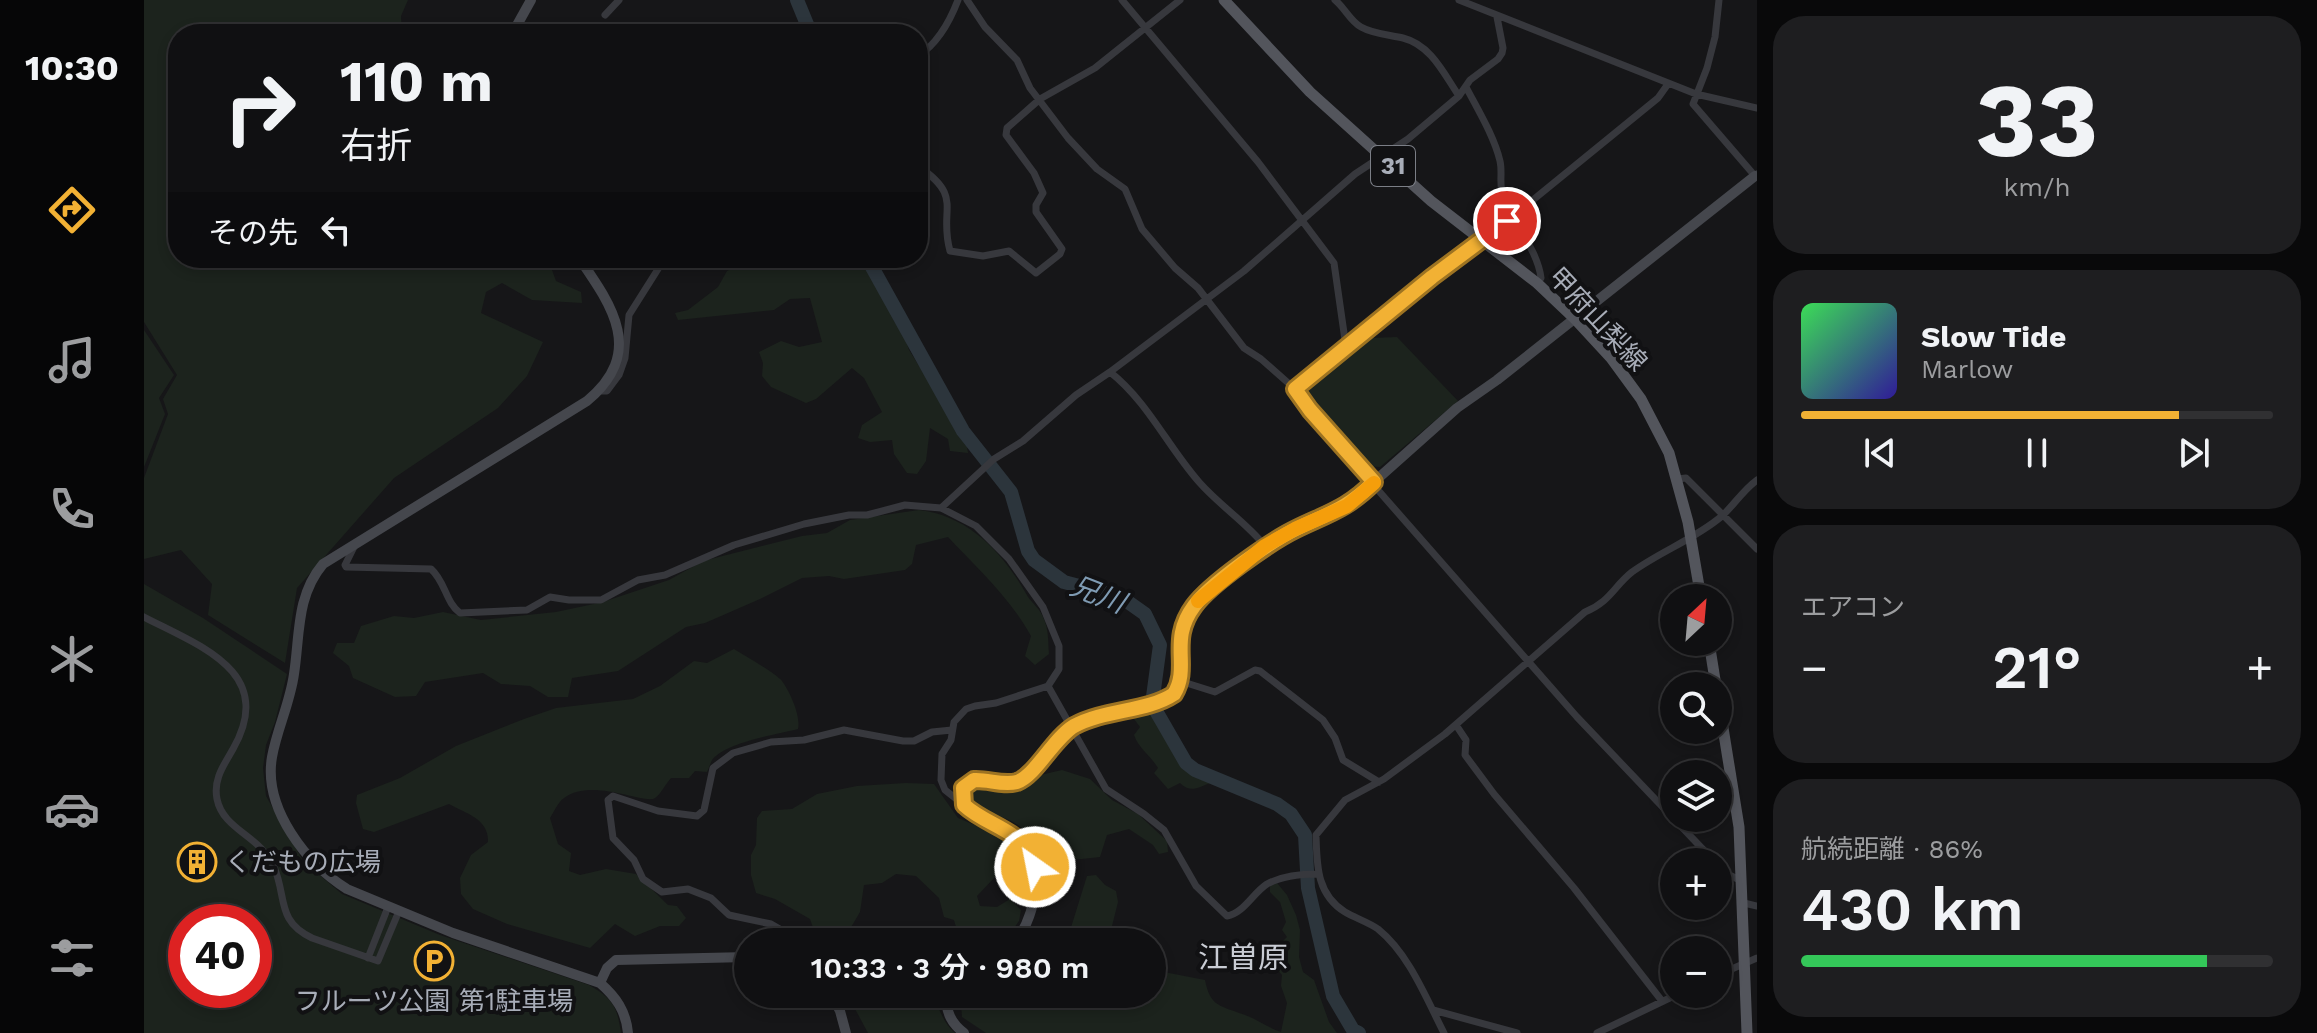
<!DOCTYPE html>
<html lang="ja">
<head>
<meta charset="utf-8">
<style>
  body { margin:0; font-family:"Work Sans","Noto Sans JP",sans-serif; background:#1e1e20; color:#f1f3f6; height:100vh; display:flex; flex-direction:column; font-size:30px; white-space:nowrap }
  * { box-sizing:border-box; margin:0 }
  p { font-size:26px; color:#9c9d9f }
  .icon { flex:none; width:44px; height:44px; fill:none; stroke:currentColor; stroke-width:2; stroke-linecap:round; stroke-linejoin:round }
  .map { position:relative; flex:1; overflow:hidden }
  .details { display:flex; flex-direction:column; gap:16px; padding:16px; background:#09090a; width:560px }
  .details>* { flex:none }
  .banner { position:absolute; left:24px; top:24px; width:760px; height:244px; border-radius:32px; box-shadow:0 4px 12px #0003,0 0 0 2px #303032; background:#101012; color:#f1f3f6; overflow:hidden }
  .needle { width:52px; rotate:26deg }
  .controls { position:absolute; left:1516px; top:584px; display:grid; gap:16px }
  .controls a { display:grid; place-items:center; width:72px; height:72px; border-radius:50%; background:#101012; box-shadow:0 4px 12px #0003,0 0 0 2px #303032; font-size:40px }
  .speed { position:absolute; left:24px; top:904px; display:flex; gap:16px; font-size:40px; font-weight:700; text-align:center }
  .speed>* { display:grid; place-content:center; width:104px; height:104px; border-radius:50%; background:#101012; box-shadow:0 4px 12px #0003,0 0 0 2px #303032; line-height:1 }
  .speed .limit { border:12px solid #d22; background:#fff; color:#111 }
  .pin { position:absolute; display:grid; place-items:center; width:68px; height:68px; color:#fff; margin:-34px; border:4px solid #fff; border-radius:50%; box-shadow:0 2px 8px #0007 }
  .me { position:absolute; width:88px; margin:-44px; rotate:327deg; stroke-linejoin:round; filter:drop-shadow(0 0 6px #0008) }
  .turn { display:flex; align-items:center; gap:28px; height:168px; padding:0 40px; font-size:36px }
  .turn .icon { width:104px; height:104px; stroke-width:2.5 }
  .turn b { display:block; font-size:56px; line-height:68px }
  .then { display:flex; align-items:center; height:76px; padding:0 40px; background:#0003; gap:16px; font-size:30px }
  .big { font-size:60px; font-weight:600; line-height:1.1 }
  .details .card { flex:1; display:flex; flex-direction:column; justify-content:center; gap:12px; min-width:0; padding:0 28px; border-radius:32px; background:#1e1e20 }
  .details .dial { align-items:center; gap:0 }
  .dial b { font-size:104px; line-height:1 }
  .song { display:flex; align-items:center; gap:24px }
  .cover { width:96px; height:96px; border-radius:12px; background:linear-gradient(135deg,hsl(130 70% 55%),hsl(250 70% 35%)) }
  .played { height:8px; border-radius:4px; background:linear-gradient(90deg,#f2b134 80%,#303032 80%) }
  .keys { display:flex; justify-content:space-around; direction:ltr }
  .heat { display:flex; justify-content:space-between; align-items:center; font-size:44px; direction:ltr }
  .charge { height:12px; border-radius:6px; background:linear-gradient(90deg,#34c759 86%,#303032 0) }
  .trip { position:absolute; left:590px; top:928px; width:432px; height:80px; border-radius:40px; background:#101012; box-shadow:0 4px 12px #0003,0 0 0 2px #303032; font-weight:600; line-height:80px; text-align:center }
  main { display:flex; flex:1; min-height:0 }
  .dock { display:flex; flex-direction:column; width:144px; justify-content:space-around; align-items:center; background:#060607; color:#9c9d9f }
  .dock .icon { width:56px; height:56px }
  .dock .current { color:#f2b134 }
  .dock b { font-size:36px; color:#f1f3f6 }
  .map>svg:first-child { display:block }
</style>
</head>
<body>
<main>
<nav class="dock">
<b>10:30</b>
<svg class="icon current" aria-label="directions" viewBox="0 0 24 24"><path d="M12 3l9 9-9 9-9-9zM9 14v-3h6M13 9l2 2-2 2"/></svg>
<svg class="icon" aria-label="music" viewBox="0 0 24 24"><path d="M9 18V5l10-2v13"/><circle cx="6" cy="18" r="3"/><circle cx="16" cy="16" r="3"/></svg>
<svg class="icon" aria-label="phone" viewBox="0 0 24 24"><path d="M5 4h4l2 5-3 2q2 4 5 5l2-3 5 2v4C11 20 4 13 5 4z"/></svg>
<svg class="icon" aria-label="climate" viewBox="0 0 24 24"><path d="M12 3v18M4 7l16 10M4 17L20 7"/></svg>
<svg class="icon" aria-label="car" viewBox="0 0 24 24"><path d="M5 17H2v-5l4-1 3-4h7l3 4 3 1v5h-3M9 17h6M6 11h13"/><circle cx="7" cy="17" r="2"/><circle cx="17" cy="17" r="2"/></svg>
<svg class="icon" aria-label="filters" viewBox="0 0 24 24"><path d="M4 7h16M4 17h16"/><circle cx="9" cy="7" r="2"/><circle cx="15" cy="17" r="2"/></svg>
</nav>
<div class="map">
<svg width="1613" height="1033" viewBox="0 0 1613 1033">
  <rect width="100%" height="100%" fill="#161618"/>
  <!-- green -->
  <path fill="#1c231d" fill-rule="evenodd" d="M0,0H264L257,16L258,34H34V258H409L405,262L412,281L437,292L438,303L388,300L358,283L342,292L337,313L399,342L383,376L354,408L250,478L153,588L141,663L64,615L68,584L37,550L0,559V478L24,414L19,399L33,375L0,322Z
    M614,258H718L738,290L750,321L761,337L765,350L801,407L811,431L823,447L824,453L806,451L804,439L786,428L782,461L773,474L763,473L750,454L748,440L726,442L714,438L718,425L738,412L720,378L708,368L672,399L662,403L627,387L618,376L619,363L615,352L637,341L655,347L678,342L666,298L646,299L630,310L534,320L531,313L544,310L574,287L583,271Z
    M0,330L30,375L15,398L21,414L0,467Z
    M1253,337L1314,401L1236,467L1221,466L1165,399L1164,392L1169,385L1228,338Z
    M775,510C826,516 860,554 884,597C889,604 896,609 899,617C905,629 904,642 905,654L891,665L881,656L887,636C866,598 833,568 804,537L772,545L768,564L761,570L700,579L685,576L658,578L616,599L561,623L542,627L474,671L428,678L424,697H404L386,686L357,684L339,673L281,682L272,696L251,697L209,678L205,666L189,653L193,643H210L217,626L250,616L270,618L299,612L337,620L412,612L459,602L525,580L559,561L658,536L683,533L706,520Z
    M0,584L59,618L143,674L131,722L122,745L119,768L122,796L159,861L198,894L296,935L445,985C469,999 473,1006 477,1033H0ZM42,922H110V990H42Z
    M590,649C601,656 630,672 638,681C646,692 657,716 654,729C631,735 583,742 568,760C566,764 565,768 563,772L551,771L545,778H527C522,783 517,794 511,798C501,805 448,777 420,798C414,802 410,812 406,818L414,844L427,853L425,871L436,875L462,869L492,874L524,905L533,906L542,918L535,926H516L491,936L471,924L446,948L363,924L329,909L317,894L316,878L327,855L344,842C345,819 323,814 305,804L230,832L219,829L212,803L213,795L256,778L312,746L380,719L412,708L489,699L516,686L550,661L563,663Z
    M995,713H1007C1021,739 1033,769 1062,777L1066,783C1054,788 1046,793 1036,783L1024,789L1010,773L1014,768C1007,756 995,749 990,735L996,727L990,719Z
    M918,770L946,779L968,800L994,814L1023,841L1024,852L1015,854L1009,845L985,829L963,835L956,857C942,858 926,862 912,857C891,849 891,837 875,826C860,814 837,815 827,798L829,789L870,788L886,782L892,776Z
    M762,783L790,784L814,818L850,833L870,851L871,868L862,876L851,877L833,896L836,906L853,907L866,899L877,910L875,921L860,942C836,942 817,949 810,920L800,917L795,898L772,876L752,874L738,883L720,885L716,912L706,929L704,942H674L666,919L631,899L612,893L607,875V855L612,845L613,818L618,811L648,809L673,794L713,786Z
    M952,875L961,885L972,891L974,902L964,942H881L893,932L911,934L919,940L924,937L943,876Z
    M1133,883L1143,895L1152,915L1156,930L1155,957L1159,972L1170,980L1185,1022L1193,1033H842L818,1017L817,1004L827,994H918L928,1005L938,1009L956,994H1008V974L1025,973L1061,980C1066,1005 1074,1005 1095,1013C1110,1017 1122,1027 1137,1032L1143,1003L1137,986L1138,975L1123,957L1143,937L1138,930L1142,922L1136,902L1126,892V886Z
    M703,994H785C798,1008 796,1020 811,1033H724Z"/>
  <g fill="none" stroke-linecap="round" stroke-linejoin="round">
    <!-- river -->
    <path stroke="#2c353c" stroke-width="14" d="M653,0L667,34
      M723,258L819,431L867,492L884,551L890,560L920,582L977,597L1001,614L1016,645L1008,704L1042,763L1051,770L1133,804L1147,814L1161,835L1164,888L1189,996L1209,1030L1215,1033"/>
    <!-- street -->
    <path stroke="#37383d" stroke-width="7" d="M823,0L841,27L873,60L886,88L924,138L953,169L981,189L998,229L1031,268L1054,288L1100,348L1117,359L1151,389
      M978,0L1114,162L1190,263L1202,347
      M1191,0C1201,8 1206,21 1217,27C1229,34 1246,35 1259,38C1287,45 1300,74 1315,96
      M1315,0L1552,94L1613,108
      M1575,0L1571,37L1563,68L1549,104L1611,176L1613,174
      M461,15L475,0
      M774,56C793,44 806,21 814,0
      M774,72C785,89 785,126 774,144
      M1524,84L1514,98L1363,221L1288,277L1151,389L1219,473L1433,717L1571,862
      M1322,87C1334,110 1350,136 1356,161C1359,174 1354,186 1360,198C1370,224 1394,251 1397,278L1393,283
      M774,166C821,198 794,208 806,251L839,256L865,251L892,273L916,254L918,249L892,212V205L899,193L890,173L862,135L863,128L896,99L951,68L1036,0
      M966,372C1004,402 1024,447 1055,482C1076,506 1102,522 1121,546
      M454,391H463L475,375L481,358L485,315L521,258
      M1533,479L1542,478L1613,549
      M797,508L850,459L879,441L932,395L966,372L1100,271L1211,174L1264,139L1315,96L1326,80L1354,59L1358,53L1359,48L1353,17
      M210,547L201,565L202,567L287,569C301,581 302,603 316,613L383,610L406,597L425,600H457L494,580L521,575L590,545L660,524L705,515H723L761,505L797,508L832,526L865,559L899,607L915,646V669L904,686L852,703L831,706L822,709L810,722L807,740L798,754L797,780L801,790L820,805
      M0,617C56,646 133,672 89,749C80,765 69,779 73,799C79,830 117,836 130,867C143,897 132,921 168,938L234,961L255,911
      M1036,681L1071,692L1111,670L1116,671L1179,720L1191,738L1199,760L1235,782
      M904,686L962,789L1000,814L1020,830L1052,886L1083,916C1100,913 1109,893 1123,884C1138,876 1157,874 1173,874
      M1312,725L1322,740L1321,755L1350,794L1430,888L1518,1001
      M1574,865L1583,874L1598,881
      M1600,903L1613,906
      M658,942L627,924L585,915L567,898L544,889L518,892L499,879L490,860L469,838L464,800L469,796L514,811L553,816L560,810L569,768L589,753L627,742L660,740L700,730L759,741H770L788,732L808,730
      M224,958L244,907
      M1574,975L1613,958
      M1289,1010L1373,1033
      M1300,1033C1282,998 1265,954 1234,929C1224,922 1211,918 1201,912C1172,894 1173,864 1172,835L1201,800L1240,779L1301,734L1441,612C1466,602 1470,586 1488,572C1517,551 1551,539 1578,516C1590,505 1599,490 1613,480
      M1453,1033L1534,994"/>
    <!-- secondary -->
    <path stroke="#45474d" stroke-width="10" d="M368,34L387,0
      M435,258C469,307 501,353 443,401L179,564C152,596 156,635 150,674C146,703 133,729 128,757C119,809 163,864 203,889L309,933L456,983C472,997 482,1011 484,1033
      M872,942C891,914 904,863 874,838C858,824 836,819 820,805L818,792L822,784C839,774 858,788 876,780C895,771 909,740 929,727C960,708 1001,713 1030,694L1037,675L1036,635L1053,602L1121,546L1151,529L1203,506L1313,408L1353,380L1611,176
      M456,983L463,968L472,960L604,957
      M687,994L696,1011L702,1033
      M804,994C800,1011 807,1023 820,1033"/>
    <!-- primary -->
    <path stroke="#53555c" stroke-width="11" d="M1080,0L1166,92L1287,201L1393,283L1431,319L1467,358L1497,399L1525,453L1544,522L1557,598
      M1565,642L1572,686
      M1574,697L1595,827L1603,1033"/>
  </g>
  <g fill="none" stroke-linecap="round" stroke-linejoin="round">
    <!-- route casing -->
    <g stroke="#9d7322" stroke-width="20">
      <path id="route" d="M891,867C881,829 845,828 820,805L819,788L830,780C844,779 859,786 873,782C892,775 909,739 930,726C961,709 1003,712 1030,694C1047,666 1024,641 1050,606C1066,584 1127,541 1152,529C1185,513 1203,509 1230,482L1166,410L1151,389L1288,277L1363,221"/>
    </g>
    <!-- route -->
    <use href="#route" stroke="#f2b134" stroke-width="14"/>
    <!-- slow -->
    <path stroke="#f59e0b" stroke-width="14" d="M1054,601L1121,546L1151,529L1203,506L1230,483"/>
  </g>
  <!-- icons -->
  <defs>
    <g id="building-ring" transform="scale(2)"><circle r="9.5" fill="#111113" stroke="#f2b134" stroke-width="1.5"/><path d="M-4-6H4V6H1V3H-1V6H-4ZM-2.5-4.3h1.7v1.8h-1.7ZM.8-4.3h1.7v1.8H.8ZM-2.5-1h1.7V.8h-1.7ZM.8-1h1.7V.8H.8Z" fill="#f2b134"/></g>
    <g id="parking-ring" transform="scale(2)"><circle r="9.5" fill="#111113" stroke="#f2b134" stroke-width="1.5"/><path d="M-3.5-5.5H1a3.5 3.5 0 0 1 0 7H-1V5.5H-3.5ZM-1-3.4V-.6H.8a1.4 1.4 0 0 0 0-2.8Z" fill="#f2b134"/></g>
  </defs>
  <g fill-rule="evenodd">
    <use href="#building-ring" x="53" y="862"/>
    <use href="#parking-ring" x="290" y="961"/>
  </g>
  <g text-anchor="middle" stroke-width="8" stroke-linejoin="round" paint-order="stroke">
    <!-- shield labels -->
    <rect fill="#111113" stroke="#7b7e86" stroke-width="2" x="1227" y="146" width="44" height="40" rx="6"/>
    <g font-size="24" font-weight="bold" fill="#a8adb8">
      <text x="1249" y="174">31</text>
    </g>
    <!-- street labels -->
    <g font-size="26" fill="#a8adb8" stroke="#111113">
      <text transform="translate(1454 319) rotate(47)" y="9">甲府山梨線</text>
    </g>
    <!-- poi labels -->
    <g font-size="26" fill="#a8adb8" stroke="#111113" text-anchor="start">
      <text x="81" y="871">くだもの広場</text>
      <text x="290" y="1010" text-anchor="middle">フルーツ公園 第1駐車場</text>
    </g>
    <!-- water labels -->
    <g font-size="28" font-style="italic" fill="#7f9bb3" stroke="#111113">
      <text transform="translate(954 594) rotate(21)" y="10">兄川</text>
    </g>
    <!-- quarter labels -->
    <g font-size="30" fill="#c9ccd4" stroke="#111113">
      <text x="1099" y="968">江曽原</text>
    </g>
  </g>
</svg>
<div class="controls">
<a><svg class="needle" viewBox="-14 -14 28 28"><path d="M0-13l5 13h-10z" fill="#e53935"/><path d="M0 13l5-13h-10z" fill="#9c9d9f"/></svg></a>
<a><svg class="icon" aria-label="search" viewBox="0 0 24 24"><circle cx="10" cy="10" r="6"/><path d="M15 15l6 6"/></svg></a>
<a><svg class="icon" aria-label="layers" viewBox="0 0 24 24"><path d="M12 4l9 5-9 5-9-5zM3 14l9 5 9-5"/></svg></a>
<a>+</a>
<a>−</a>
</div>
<div class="speed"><div class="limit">40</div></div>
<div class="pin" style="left:1363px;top:221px;background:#d93025"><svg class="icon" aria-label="arrive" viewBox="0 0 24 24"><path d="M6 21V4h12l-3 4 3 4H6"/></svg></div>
<svg class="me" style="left:891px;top:867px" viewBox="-20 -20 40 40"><circle r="17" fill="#f2b134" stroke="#fff" stroke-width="3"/><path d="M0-11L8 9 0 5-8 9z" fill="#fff"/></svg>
<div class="trip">10:33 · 3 分 · 980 m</div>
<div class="banner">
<div class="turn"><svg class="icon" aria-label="right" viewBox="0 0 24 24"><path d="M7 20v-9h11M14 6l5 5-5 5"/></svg><div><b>110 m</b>右折</div></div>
<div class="then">その先<svg class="icon" aria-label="left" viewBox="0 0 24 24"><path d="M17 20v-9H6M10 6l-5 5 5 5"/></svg></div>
</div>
</div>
<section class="details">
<div class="card dial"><b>33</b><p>km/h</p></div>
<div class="card">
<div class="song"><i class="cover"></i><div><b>Slow Tide</b><p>Marlow</p></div></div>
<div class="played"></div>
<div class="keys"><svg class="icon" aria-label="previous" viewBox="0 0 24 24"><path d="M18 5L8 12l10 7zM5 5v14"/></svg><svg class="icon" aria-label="pause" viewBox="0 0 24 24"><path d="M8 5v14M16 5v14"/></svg><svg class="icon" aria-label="next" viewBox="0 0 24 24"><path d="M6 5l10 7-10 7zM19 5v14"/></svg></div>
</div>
<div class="card"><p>エアコン</p>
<div class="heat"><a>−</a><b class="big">21°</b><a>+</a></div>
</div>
<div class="card"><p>航続距離 · 86%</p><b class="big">430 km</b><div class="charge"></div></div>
</section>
</main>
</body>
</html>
